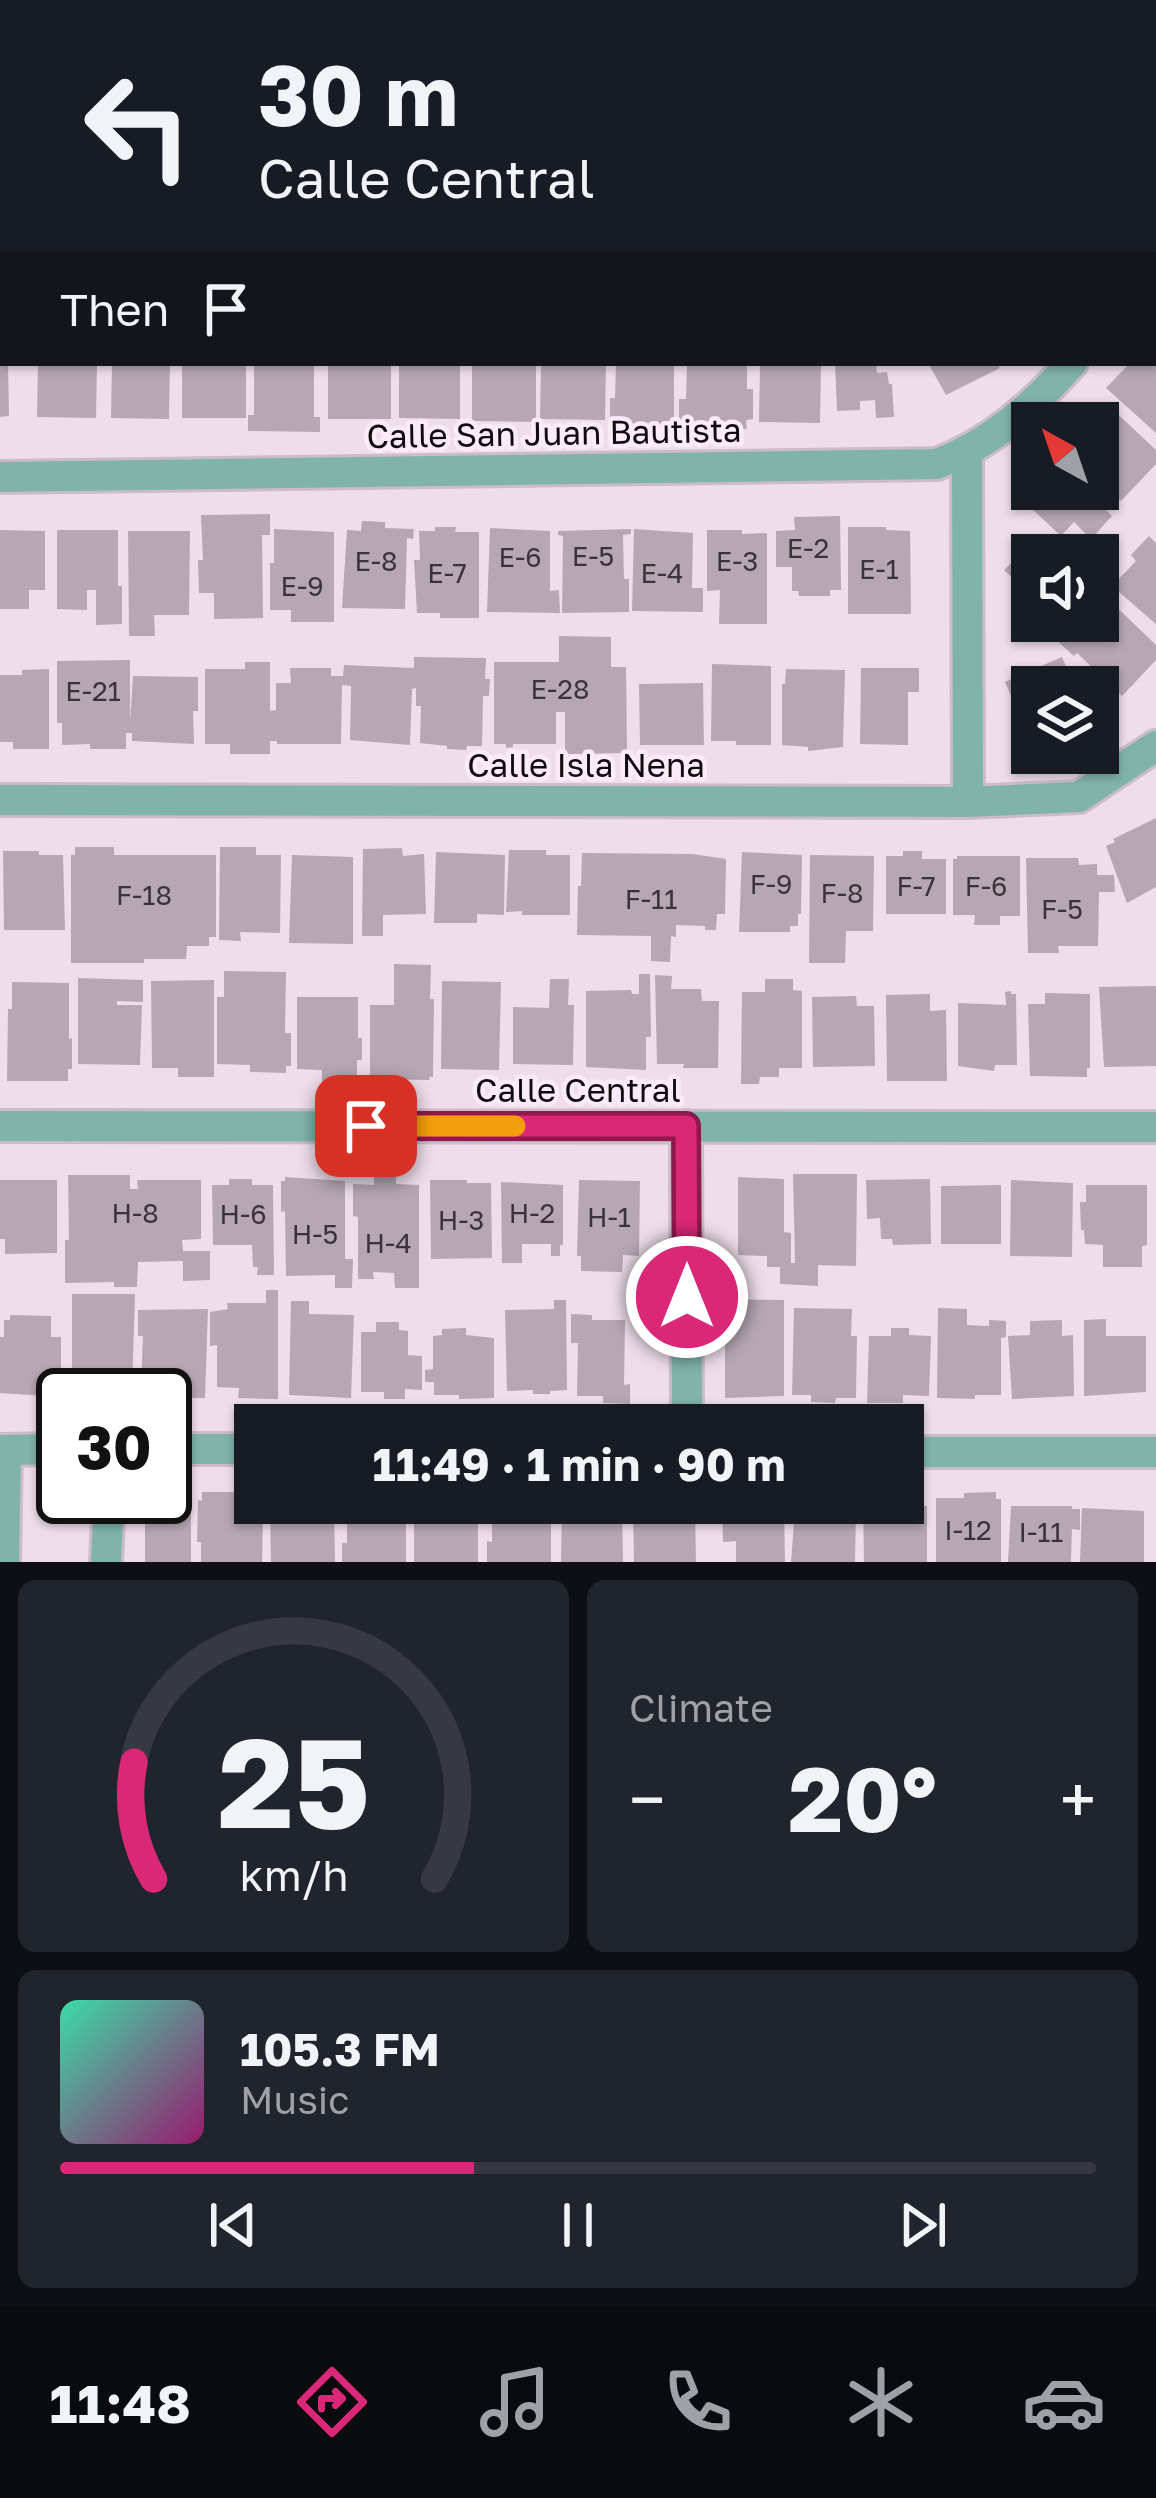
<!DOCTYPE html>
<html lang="en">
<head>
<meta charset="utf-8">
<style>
  body { margin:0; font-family:"Golos Text",sans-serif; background:#20242c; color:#f1f3f6; height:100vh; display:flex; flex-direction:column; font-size:45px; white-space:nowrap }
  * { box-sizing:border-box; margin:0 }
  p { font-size:39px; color:#9ea1a6 }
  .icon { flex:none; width:66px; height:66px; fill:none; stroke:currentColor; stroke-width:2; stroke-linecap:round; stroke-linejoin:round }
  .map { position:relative; height:1562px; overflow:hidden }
  .drawer { display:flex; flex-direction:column; gap:18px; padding:18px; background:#0d0f14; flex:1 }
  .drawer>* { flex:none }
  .guide { position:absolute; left:0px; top:0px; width:1158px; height:366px; box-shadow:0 3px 9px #0004; background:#171b24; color:#f1f3f6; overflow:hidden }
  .needle { width:78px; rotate:320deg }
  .fabs { position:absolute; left:1011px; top:402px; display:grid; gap:24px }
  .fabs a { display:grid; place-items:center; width:108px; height:108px; border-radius:0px; background:#171b24; box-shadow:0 3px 9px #0004; font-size:60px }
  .speed { position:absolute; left:36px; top:1368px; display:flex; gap:24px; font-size:60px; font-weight:700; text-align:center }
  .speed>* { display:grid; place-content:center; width:156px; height:156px; border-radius:50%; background:#171b24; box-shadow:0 3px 9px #0004; line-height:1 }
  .speed .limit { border:6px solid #111; border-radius:18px; background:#fff; color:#111 }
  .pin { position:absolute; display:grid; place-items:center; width:102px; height:102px; color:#fff; margin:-51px; border-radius:24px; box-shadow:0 6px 18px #0006 }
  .me { position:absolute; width:132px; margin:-66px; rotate:0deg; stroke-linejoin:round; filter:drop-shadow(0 0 9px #0008) }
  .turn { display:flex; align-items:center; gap:42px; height:252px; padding:0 60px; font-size:54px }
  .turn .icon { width:156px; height:156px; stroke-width:2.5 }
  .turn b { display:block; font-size:84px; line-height:102px }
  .then { display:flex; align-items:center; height:114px; padding:0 60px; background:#0003; gap:24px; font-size:45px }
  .big { font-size:90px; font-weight:700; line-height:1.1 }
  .drawer .widget { flex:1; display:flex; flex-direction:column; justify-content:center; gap:18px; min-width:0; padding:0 42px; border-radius:18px; background:#20242c }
  .drawer .dial { align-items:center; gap:0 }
  .dial svg { height:312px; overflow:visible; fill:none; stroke:#363941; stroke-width:7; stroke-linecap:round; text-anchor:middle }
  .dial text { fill:#f1f3f6; stroke:none }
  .song { display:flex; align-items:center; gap:36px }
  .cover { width:144px; height:144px; border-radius:18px; background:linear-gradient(135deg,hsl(160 70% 55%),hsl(320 70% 35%)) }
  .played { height:12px; border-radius:6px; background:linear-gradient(90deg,#db2777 40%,#363941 40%) }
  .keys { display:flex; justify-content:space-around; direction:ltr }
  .heat { display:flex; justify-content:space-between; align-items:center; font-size:66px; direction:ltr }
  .drawer .tiles { flex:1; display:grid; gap:18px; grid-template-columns:1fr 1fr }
  .widget:last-child { grid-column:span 2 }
  .trip { position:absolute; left:234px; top:1404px; width:690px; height:120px; border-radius:0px; background:#171b24; box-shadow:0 3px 9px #0004; font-weight:700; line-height:120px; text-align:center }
  .tabs { display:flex; height:192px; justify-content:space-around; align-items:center; background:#090b0e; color:#9ea1a6 }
  .tabs .icon { width:84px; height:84px }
  .tabs .active { color:#db2777 }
  .tabs b { font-size:54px; color:#f1f3f6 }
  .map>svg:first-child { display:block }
</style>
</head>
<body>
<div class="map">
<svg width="1156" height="1562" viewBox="0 0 1156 1562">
  <rect width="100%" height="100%" fill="#eedeea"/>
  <!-- building -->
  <path fill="#b6a7b3" d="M0,363H8L9,416L0,417Z
    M38,363H97L96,418L37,417Z
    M112,363H170L169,419L111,418Z
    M182,363H246V418H182Z
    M254,363H314V417H320V432L248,431V415H254Z
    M328,363H391V419H328Z
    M399,363H460V419L399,418Z
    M472,363H536V422L472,421Z
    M541,363H606L605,420L540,419Z
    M616,363H674V428L610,427V398H615Z
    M687,363H747V389H753V419L746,420L747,429H679V399H686Z
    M760,363H821L820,423L759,422Z
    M835,363H876L877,373L887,372L889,384H892L894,417L876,418L875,400L860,401V410L837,411Z
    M928,363H997L1000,368L946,395Z
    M1130,363H1156V433L1106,388Z
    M1107,404L1156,450V464L1121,501L1098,479V423H1078L1084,416L1087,419L1100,405L1103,408Z
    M1032,481V489H1098V482L1105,489L1095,499L1112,516L1091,539L1074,522L1061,536L1018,496Z
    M270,514V535H262L263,618L214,619V593H199L198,560H203L201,515Z
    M840,516L841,590H830V596H799L798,591H792V567H776V531L795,530L794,517Z
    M362,521L385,522V528L414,529L413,539L407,538L405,609L342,608L347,530L361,531Z
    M435,527H456L455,532H479V618H440V613H417L414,560H420L419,531H435Z
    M848,527H886V530L910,531L911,614H848Z
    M490,528L550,531V591L559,590L560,613L487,612Z
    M274,529L334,532V622H291V610H270V563H274Z
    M631,529V534L623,535L624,579H629V612L562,613L563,536L558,535V531Z
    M634,529L693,533L692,588H703V612L632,611Z
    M0,530L45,531V590H29V609H0Z
    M57,530H118V586H122V624L96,625V590H87V610L57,609Z
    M707,530H742V534L767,533V624H719L720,590L707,591Z
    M128,531H190L189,615H154L155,636H129Z
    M1149,536L1156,543V624L1112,586L1136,561L1131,555Z
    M1038,537L1057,555H1032V615L1013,596L1022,587L1004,570Z
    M1102,593L1156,645V660L1122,696L1077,653L1074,656L1055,639L1075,621H1098V597Z
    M559,636L611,637V667H626L627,753L565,754V712H556V744H513V747L506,748V744H494V662H559Z
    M414,657L486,658L485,679H490L489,696H483L482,746H467L466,750L447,749V746L420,743L421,706H416V688L412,689L410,745L350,740L351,686L342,685L341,744H277V741H270V754H230V744H205V669H245V662H270V711L276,710V683H291L290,668H331V676H343L344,665L414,668Z
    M1062,657L1075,687H1032V744L1005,682Z
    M130,660V722L133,676L198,677V711H193L194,744L132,741V733H126V749H90V744L62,745V723H57V661Z
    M712,664L771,666V745H736V741H711Z
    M861,668H919V692H908V745L860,744Z
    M49,669V749H13V742H0V675H22V670Z
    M786,669L845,670L843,747L808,751V747L782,745V684H785Z
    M703,683L704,745H640L639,684Z
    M1156,818V887L1127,903L1106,846L1115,842L1113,839Z
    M75,847H114V855H216V937H209V946H187L186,959H144V963H71V855H75Z
    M220,847H256V855H281L280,933L240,932L241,941L219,940Z
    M402,848L403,856L424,854L426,914L383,915V936H362L363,849Z
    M509,850H546V855H570V915H522V911L506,912Z
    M3,851H39V855H63L65,930H4Z
    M903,851H922V859H946V914H886V856H903Z
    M436,852L505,855L504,915L477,914V923H434Z
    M742,852L802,855L801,914H798V926H790V932H739Z
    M582,853L693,854L726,859L725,914H717L716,930H705V926L676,925V937L671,936L670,962L651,961V936L577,935L578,886H581Z
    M292,855L353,857V944L289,943Z
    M810,855L874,856L873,931H846L845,963H809Z
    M957,856H1020V916H1000V925H974L975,915H953V859H957Z
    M1026,858H1078L1079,865L1097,864V875H1114L1115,892H1099L1098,946H1058L1059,953H1028Z
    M394,964L431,965L430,999H434L433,1077H429L430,1080L370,1079V1005H394Z
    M224,971L286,972L285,1033H291V1066H286V1073L250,1072V1065L217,1064V997H224Z
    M639,974H650L651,1037H646V1070L586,1067V991L631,990L632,994H639Z
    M655,975L672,976L671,989H701L702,1001H719L718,1068H683L684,1064H657Z
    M78,978L143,980V1002L117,1001V1005H142L140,1065L78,1064Z
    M550,979H569L568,1005H574L573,1065L513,1064V1007L549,1008Z
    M765,979H793V990L802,991V1068H779V1077H760L759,1084H741L742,992H765Z
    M214,980V1077H178V1068H152L151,981Z
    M442,981L501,982L499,1070L441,1069Z
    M12,982L69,983V1039L72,1038V1069H68V1081H7L8,1009H12Z
    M1156,986V1066L1104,1067L1099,987Z
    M1011,991V994H1016L1017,1065H995L994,1071L958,1066V1003L1006,1005L1005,992Z
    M1045,993L1090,994V1068H1087V1077L1030,1076L1028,1004H1045Z
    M930,994V1011L946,1010L947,1081H887L886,995Z
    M856,996L857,1006H874L875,1066L813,1067L812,997Z
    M297,997H358V1038H362V1060H357V1082H322V1070L297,1069Z
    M396,1173V1184L419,1185V1288H395L394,1273L373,1272L374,1279H358V1217L353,1216V1184L374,1185V1174Z
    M793,1174H857L856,1266L818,1265V1286L780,1284V1267H767V1256L738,1255V1177L784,1179V1232L791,1233V1263H795Z
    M68,1175H130V1189H138L137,1180H201V1239L182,1240L183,1251H210V1280L183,1281V1261L138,1262L137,1287H114V1282L65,1283V1240H69Z
    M285,1177L345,1181V1259H353L352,1288H335V1275L286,1276L285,1211L281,1212V1181H285Z
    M229,1179H252V1185H273L274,1275H257L258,1267H253L252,1245H213L212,1185H229Z
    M930,1179L931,1244L893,1245L892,1239H881L880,1218L867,1219L866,1180Z
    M0,1180H57V1253L5,1254V1239H0Z
    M430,1180H467V1183H491L492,1258L431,1259Z
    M579,1180L640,1181L639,1256L623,1255L622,1272L581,1271V1256H577Z
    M1011,1180L1073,1183L1072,1257L1010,1256Z
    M501,1182L563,1185V1245H560V1256H551V1244H522V1263H502Z
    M1001,1185V1244H941V1186Z
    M1086,1185H1147V1245L1142,1246V1267H1103V1245L1085,1244L1084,1230H1081L1080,1202H1086Z
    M266,1290H278V1399L238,1398L239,1388L217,1387V1345L210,1346V1312L228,1309L227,1303H266Z
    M72,1294H135L132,1390H72Z
    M725,1299L784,1300V1396L725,1398Z
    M554,1300H566L567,1390L550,1391V1394H533V1390L507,1391L505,1310L554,1309Z
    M291,1301H309V1314L354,1315L351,1398L289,1395Z
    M794,1308L852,1309L851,1336H857L856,1398H836L835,1403L811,1402V1395H792Z
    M938,1308L967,1309V1325L989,1326V1320L1006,1321V1337L1001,1338V1395H975V1399L937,1398Z
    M208,1309L205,1398H171L172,1393H146L145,1389H141L143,1336H138V1310Z
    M571,1314L592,1315V1320H625L624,1385L630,1384V1404L603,1403V1396H577L578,1343H571Z
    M10,1315L51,1316V1337H61V1397L0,1393V1337H4V1320H10Z
    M1106,1319V1336H1146V1392L1084,1396V1320Z
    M1062,1320V1336L1073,1335L1074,1396L1012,1399L1008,1336L1030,1335V1321Z
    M376,1322H399V1330L408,1331V1355L422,1356V1390L405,1389V1399H384V1392H361V1332H376Z
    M466,1328V1335L494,1338V1398L459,1399V1395H434V1382H425V1370L433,1369V1336L442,1335V1329Z
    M891,1328H909V1335L931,1336L929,1396L903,1395V1403H867L869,1336H891Z
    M202,1492H255V1503L269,1505L334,1504L335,1562H271L270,1514H263L262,1562H201V1542H197L198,1500L202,1501Z
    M996,1492V1499H1001V1562H936V1498H964V1493Z
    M903,1496H909V1506H927V1562H864L863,1503H903Z
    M145,1503L191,1506V1562H145Z
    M418,1503H478V1562H414V1509H418Z
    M492,1503H527L526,1510H551V1562H487V1541L492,1542Z
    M562,1503H601V1507L622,1506L623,1562H561Z
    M633,1503H673L674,1511L695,1510L696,1562H634Z
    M722,1503L784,1506L785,1562H736V1541L723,1542Z
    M812,1503H846V1510H856L855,1562H791L795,1510L812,1511Z
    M381,1506V1510H406V1562H342V1543H347V1507Z
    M1011,1506H1072V1509H1080V1530L1072,1529L1071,1562H1008Z
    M1082,1508L1144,1511V1562H1080Z"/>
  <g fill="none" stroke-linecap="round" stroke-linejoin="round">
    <!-- street casing -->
    <g stroke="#cbbcc7" stroke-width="36">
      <path id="street" d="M47,3V0
        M947,3L950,0
        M0,199L3,195
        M1155,274L1156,272
        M967,453L968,802
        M0,477L937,464C991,444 1034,405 1072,363
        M0,800L968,802L1079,797L1156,746
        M0,1126L1156,1127
        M686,1126L687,1425
        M165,1449H255
        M0,1450L63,1449
        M903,1452H1156
        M4,1562L6,1450
        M106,1562L109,1497"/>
    </g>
    <!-- street -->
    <use href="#street" stroke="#80b4ab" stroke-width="30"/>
  </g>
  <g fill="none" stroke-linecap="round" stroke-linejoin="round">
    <!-- route casing -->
    <g stroke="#8e194d" stroke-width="30">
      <path id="route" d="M366,1126H686L687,1297"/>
    </g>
    <!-- route -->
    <use href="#route" stroke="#db2777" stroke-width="21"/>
    <!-- slow -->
    <path stroke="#f59e0b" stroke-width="21" d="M416,1126H515"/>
  </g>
  <g text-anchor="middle" stroke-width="9" stroke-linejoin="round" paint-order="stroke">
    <!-- number labels -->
    <g font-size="27" fill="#3a3339">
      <text x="808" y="558">E-2</text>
      <text x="593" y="566">E-5</text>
      <text x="520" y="567">E-6</text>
      <text x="376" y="571">E-8</text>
      <text x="737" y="571">E-3</text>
      <text x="879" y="579">E-1</text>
      <text x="447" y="583">E-7</text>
      <text x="662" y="583">E-4</text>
      <text x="302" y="596">E-9</text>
      <text x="560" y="699">E-28</text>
      <text x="93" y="701">E-21</text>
      <text x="771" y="894">F-9</text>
      <text x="916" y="896">F-7</text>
      <text x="986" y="896">F-6</text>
      <text x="842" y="903">F-8</text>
      <text x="144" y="905">F-18</text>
      <text x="651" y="909">F-11</text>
      <text x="1062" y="919">F-5</text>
      <text x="135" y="1223">H-8</text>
      <text x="532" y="1223">H-2</text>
      <text x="243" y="1224">H-6</text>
      <text x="609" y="1227">H-1</text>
      <text x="461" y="1230">H-3</text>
      <text x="315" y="1244">H-5</text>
      <text x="388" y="1253">H-4</text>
      <text x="968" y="1540">I-12</text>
      <text x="1041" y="1542">I-11</text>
    </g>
    <!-- street labels -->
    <g font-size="33" fill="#110c10" stroke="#fbebf8">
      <text transform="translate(554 433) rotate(-1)" y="12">Calle San Juan Bautista</text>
      <text x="586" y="777">Calle Isla Nena</text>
      <text x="578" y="1102">Calle Central</text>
    </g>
  </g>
</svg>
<div class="fabs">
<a><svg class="needle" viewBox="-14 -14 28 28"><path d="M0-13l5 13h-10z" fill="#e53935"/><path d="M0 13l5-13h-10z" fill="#9ea1a6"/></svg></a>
<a><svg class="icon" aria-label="sound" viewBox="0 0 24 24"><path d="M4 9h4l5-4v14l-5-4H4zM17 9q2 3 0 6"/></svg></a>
<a><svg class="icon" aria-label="layers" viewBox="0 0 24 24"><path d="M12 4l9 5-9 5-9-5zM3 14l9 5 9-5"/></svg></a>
</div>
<div class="speed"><div class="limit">30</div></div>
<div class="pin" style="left:366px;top:1126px;background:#d93025"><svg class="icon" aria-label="arrive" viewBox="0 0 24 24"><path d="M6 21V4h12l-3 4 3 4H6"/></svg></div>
<svg class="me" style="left:687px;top:1297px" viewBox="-20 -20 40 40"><circle r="17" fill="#db2777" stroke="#fff" stroke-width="3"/><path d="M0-11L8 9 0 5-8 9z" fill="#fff"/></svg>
<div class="trip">11:49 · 1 min · 90 m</div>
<div class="guide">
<div class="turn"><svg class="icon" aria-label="left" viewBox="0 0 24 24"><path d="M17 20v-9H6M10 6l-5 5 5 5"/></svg><div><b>30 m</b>Calle Central</div></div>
<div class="then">Then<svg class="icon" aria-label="arrive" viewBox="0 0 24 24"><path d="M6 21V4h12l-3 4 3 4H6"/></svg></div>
</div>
</div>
<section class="drawer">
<div class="tiles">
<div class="widget dial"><svg viewBox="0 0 100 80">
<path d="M14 69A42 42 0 1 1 86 69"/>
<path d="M14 69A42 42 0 0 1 9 39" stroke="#db2777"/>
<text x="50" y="56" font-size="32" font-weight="700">25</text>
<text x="50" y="72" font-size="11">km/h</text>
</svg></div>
<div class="widget"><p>Climate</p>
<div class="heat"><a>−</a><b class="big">20°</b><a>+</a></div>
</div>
<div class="widget">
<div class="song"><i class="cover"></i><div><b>105.3 FM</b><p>Music</p></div></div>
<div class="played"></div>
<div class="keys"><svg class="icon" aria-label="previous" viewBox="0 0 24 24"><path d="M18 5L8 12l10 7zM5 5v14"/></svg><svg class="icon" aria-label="pause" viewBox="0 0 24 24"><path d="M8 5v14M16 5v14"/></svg><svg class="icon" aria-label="next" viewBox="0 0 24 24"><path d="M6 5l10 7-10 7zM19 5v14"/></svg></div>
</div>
</div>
</section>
<nav class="tabs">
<b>11:48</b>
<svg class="icon active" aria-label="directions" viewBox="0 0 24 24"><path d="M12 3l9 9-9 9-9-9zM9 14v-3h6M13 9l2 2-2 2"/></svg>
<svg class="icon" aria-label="music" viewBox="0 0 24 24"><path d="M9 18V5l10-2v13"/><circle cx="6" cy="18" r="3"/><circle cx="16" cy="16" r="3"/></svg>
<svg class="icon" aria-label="phone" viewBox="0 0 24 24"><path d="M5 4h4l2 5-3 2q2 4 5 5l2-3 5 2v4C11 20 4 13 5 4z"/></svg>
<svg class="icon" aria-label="climate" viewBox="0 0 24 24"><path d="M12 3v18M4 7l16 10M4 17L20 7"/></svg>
<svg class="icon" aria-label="car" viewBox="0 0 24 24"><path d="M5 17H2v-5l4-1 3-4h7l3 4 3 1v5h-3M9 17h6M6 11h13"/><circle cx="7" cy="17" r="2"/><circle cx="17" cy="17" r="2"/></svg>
</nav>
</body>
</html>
